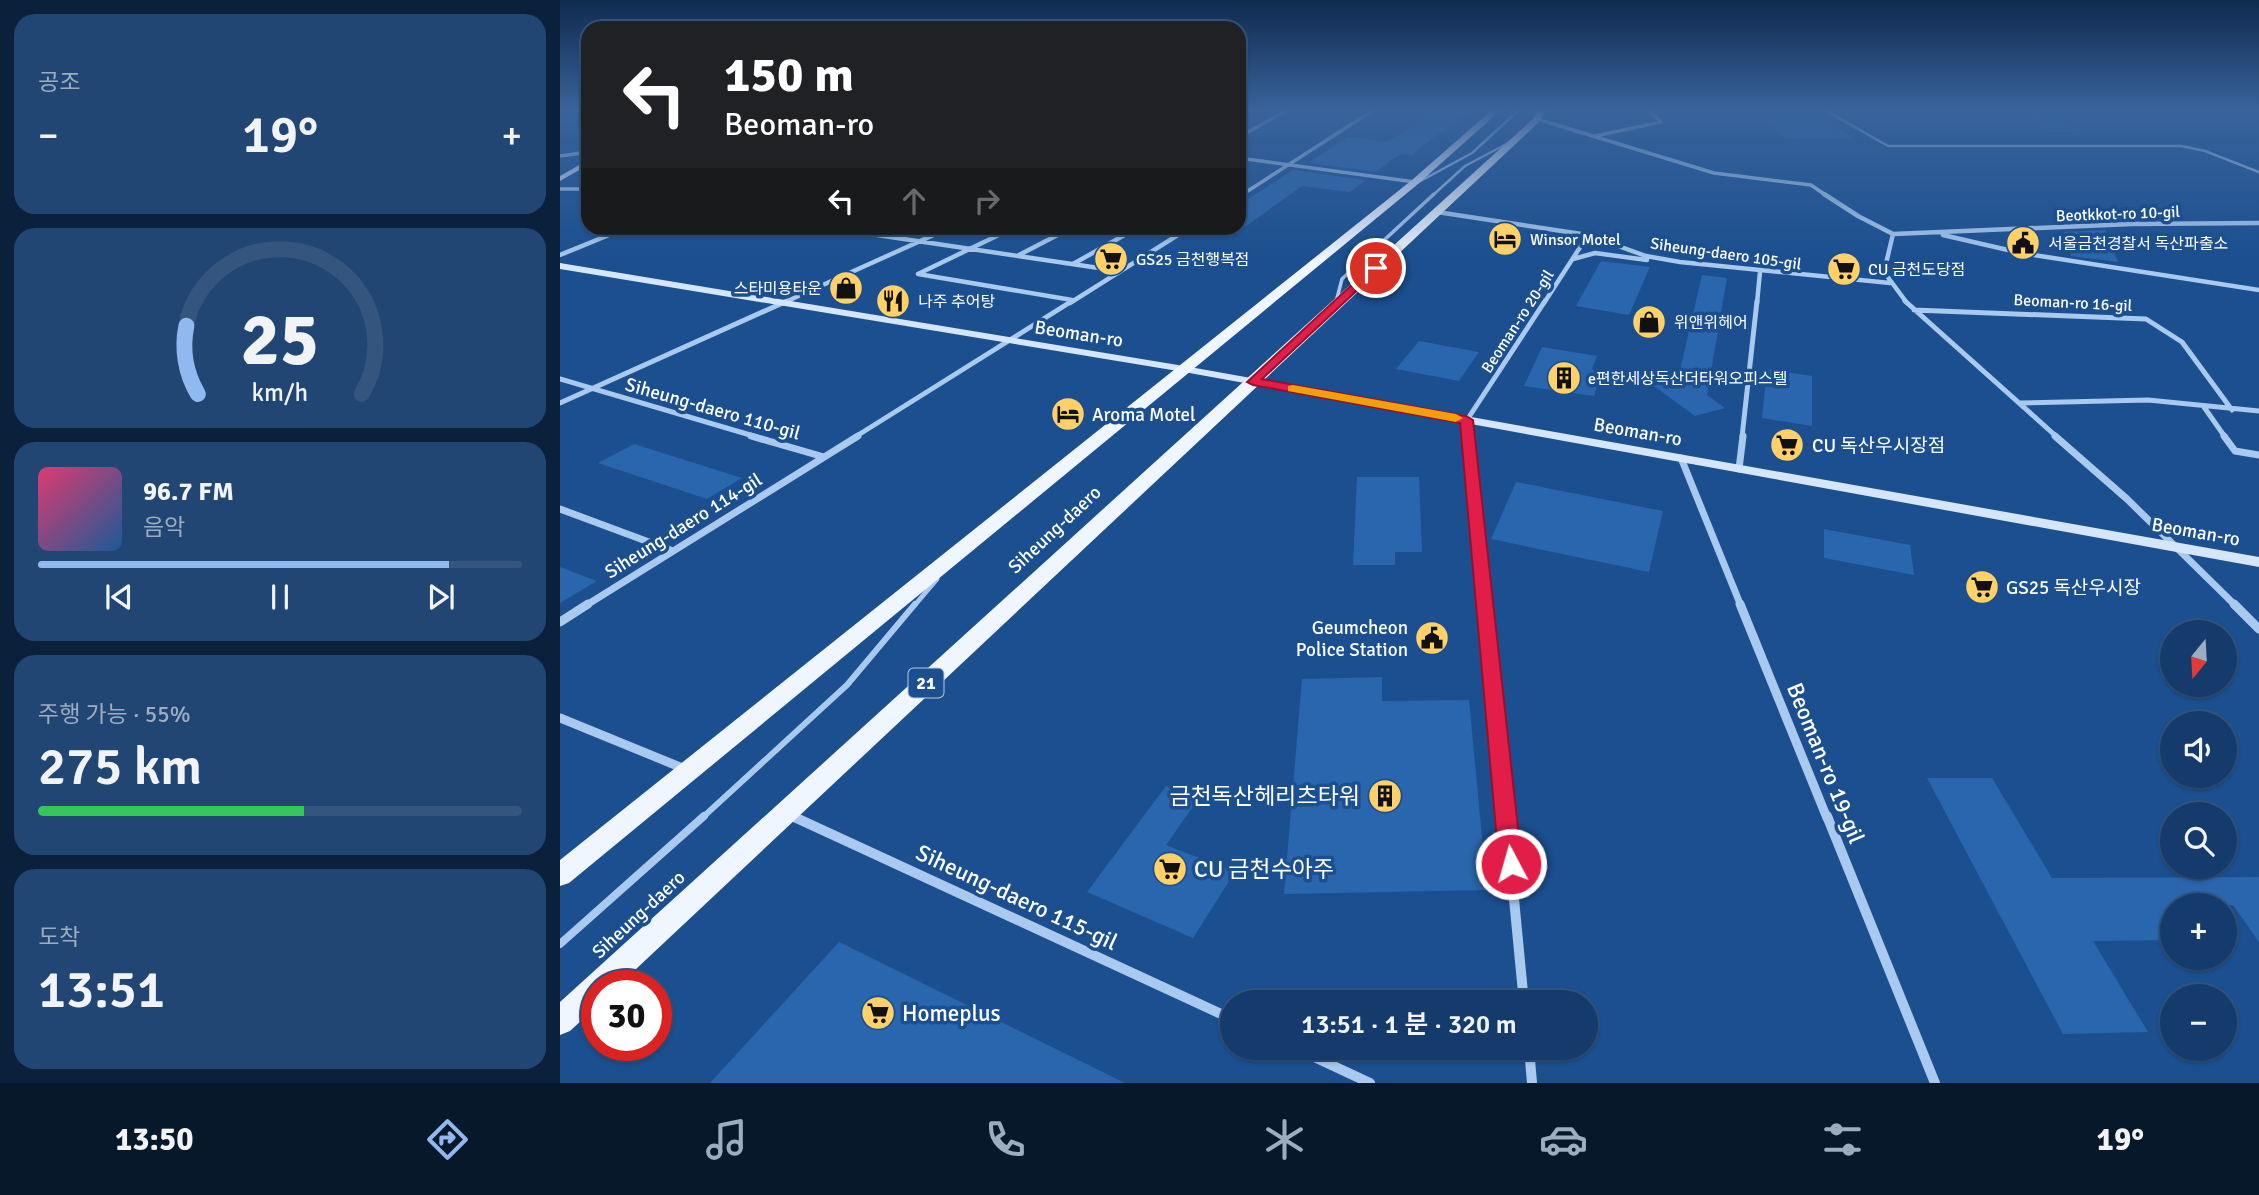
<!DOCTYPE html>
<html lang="ko">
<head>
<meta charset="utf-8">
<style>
  body { margin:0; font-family:Signika,"Noto Sans KR",sans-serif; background:#214673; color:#f1f3f6; height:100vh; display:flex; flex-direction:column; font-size:26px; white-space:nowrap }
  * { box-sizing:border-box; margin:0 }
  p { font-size:23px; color:#9dadc1 }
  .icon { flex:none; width:38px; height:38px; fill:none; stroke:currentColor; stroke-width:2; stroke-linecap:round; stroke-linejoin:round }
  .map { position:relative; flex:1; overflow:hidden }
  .sheet { display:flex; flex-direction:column; gap:14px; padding:14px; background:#0b203b; width:560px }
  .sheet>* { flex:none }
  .top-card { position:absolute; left:21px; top:21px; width:665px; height:214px; border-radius:21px; box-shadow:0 2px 5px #0004,0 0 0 2px #33557e; background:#202124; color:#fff; overflow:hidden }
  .needle { width:46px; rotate:198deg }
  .fabs { position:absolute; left:1600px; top:620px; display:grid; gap:14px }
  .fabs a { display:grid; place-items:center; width:77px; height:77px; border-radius:50%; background:#143b6b; box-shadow:0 2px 5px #0004,0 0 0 2px #33557e; font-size:35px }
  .speed { position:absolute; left:21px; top:970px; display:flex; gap:14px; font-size:35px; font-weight:700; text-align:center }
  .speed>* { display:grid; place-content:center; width:91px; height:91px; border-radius:50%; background:#143b6b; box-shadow:0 2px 5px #0004,0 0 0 2px #33557e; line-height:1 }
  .speed .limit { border:10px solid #d22; background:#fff; color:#111 }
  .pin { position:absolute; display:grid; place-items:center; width:60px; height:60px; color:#fff; margin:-30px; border:4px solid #fff; border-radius:50%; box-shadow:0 2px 7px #0007 }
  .me { position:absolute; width:77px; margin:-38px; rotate:354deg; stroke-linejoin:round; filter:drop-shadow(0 0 5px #0008) }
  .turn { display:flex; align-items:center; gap:24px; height:147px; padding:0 28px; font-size:32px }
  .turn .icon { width:91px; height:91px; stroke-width:2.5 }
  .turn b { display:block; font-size:49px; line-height:60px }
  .lanes { display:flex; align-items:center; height:66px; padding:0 28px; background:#0003; justify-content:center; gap:35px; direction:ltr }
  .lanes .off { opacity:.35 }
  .big { font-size:52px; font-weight:600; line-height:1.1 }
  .sheet .widget { flex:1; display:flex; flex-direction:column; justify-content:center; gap:10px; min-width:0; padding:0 24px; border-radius:21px; background:#214673 }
  .sheet .dial { align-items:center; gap:0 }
  .dial svg { height:182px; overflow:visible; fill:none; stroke:#33557e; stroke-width:7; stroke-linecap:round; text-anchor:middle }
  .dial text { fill:#f1f3f6; stroke:none }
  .song { display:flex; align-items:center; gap:21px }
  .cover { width:84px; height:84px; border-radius:10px; background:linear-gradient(135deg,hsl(340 70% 55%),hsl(210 70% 35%)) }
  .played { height:7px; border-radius:4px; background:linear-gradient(90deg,#90b9f0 85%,#33557e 85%) }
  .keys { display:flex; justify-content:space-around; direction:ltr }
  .heat { display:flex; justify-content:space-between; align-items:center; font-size:38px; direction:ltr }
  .charge { height:10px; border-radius:5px; background:linear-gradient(90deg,#34c759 55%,#33557e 0) }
  .trip { position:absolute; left:660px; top:990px; width:378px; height:70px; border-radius:35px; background:#143b6b; box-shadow:0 2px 5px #0004,0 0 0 2px #33557e; font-weight:600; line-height:70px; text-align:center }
  .menu { display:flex; height:112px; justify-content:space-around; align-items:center; background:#08182b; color:#9dadc1 }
  .menu .icon { width:49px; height:49px }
  .menu .selected { color:#90b9f0 }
  .menu b { font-size:32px; color:#f1f3f6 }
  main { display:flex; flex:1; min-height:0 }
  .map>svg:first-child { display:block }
</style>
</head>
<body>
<main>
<section class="sheet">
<div class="widget"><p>공조</p>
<div class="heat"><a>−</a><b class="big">19°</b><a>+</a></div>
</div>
<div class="widget dial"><svg viewBox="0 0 100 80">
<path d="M14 69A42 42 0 1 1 86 69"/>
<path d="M14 69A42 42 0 0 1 9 39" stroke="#90b9f0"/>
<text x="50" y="56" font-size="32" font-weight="700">25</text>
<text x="50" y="72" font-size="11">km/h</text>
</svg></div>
<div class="widget">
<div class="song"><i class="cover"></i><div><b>96.7 FM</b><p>음악</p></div></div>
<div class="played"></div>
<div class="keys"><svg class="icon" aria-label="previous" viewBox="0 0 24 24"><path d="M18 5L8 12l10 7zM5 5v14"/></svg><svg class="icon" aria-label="pause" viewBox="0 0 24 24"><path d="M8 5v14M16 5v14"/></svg><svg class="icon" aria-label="next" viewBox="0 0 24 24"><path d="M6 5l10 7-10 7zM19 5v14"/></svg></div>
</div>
<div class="widget"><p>주행 가능 · 55%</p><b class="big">275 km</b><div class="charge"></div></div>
<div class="widget"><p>도착</p><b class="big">13:51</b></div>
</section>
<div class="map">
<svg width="1699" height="1083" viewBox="0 0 1699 1083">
  <rect width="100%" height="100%" fill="#1b4f8f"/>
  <!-- green -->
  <path fill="#2461a8" d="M1459,116H1489L1520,132H1489Z
    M1262,117L1293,138L1227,139L1200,118Z"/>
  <!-- building -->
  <path fill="#2a66ad" d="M881,109H912L851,155L840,154L816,172L748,163L788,137L827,142Z
    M733,170L806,180L790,192L742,186L679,231V205Z
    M1545,230L1558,262L1511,256L1504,232Z
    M1041,261L1090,267L1069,315L1016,306Z
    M1142,275L1167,278L1147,395L1165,408L1135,416L1083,378L1117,383Z
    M859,341L919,352L899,381L836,369Z
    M982,347L1037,356L1032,369L1042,371L1034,396L964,386Z
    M1207,369L1252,376V426L1202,418Z
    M74,444L182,478L147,499L38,463Z
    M797,477H859L862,552H835V565H793Z
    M956,482L1103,511L1089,572L931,539Z
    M1264,529L1350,545L1354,575L1264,558Z
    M0,567L37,581L0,603Z
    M822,677V701L909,700L927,890L724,894L742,679Z
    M1367,778H1432L1492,878L1699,877V942L1673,905H1612V940L1533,941L1588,1032L1503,1034Z
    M606,786L639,798L606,845L675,872L633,938L527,892Z
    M279,942L565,1083H150Z"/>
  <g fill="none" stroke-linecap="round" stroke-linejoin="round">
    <!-- lane-far4 -->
    <path stroke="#a9c9ee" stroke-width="2.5" d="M1263,109L1328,146H1621L1645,151L1699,172
      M855,184L912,153L960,109
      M872,196L905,166L950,142"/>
    <!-- lane-far3 -->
    <path stroke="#a9c9ee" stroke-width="3.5" d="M776,302L782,279L874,194"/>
    <!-- lane-far2 -->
    <path stroke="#a9c9ee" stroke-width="5" d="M354,606L377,579"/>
    <!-- lane-far1 -->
    <path stroke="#a9c9ee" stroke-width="6" d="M142,818L287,685L355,604"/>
    <!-- lane -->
    <path stroke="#a9c9ee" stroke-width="8" d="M0,944L144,816"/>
    <!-- street-far5 -->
    <path stroke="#a9c9ee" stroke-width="3.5" d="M679,111L701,109
      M977,119L1154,173L1251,185L1267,196
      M1035,136L1101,122L1087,109
      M679,137L729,109
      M0,156L28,152
      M679,158L855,182
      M0,189H28
      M680,196L815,109"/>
    <!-- street-far4 -->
    <path stroke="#a9c9ee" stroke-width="4.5" d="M1264,194L1298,216L1333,234L1572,224L1699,223
      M679,196L682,194
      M877,212L1028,235L1086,256L1120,262L1330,283
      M270,228L559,271
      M453,228L358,274L512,300
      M1333,234L1324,272L1347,303
      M1383,235L1461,253L1699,290
      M0,255L66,228
      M459,255L511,228
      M1013,259L1035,253L1087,260
      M513,264L577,228
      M223,303L389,228
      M510,303L629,228
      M984,303L1028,235
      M1197,303L1200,272"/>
    <!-- street-far3 -->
    <path stroke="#a9c9ee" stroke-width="5" d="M1345,301L1497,437
      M1354,310L1586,319L1622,342L1672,410
      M0,379L197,437
      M0,403L227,301
      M1460,403L1588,400L1699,411
      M1644,407L1665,437
      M295,437L512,301
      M909,437L907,420L985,301
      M1182,437L1197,301"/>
    <!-- street-far2 -->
    <path stroke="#a9c9ee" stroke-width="7" d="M191,436L264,457
      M909,436L925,606
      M1495,436L1567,499L1676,606
      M1664,436L1675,451L1699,455
      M1121,458L1181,606
      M1179,469L1183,436
      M0,509L113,551
      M25,606L298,436"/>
    <!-- street-far1 -->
    <path stroke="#a9c9ee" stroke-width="9" d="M925,604L946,818
      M1180,604L1267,818
      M1674,604L1699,629
      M0,622L28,604
      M0,718L125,769
      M229,815L235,818"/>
    <!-- street -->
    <path stroke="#a9c9ee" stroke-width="10" d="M232,816L672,1019
      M946,816L964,1003
      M1267,816L1375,1083
      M735,1048L810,1083
      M969,1048L972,1083"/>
    <!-- secondary -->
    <path fill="#d6e6fa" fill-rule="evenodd" d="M28,160V165L0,181V176Z
      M0,263L624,366L1699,557V567L624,372L0,269Z"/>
    <!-- primary -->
    <path fill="#f0f6ff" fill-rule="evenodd" d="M933,109H942L858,184L9,883L0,886V860L852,180Z
      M979,109H987L980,121L59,985H37V1006L10,1031L0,1035V1002L974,118Z"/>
  </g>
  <!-- sky -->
  <linearGradient id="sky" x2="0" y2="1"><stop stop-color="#0f2b4f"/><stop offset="0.42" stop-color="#39639b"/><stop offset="1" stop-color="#39639b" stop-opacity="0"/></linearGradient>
  <rect width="1699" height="261" fill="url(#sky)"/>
  <!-- route -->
  <path fill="#e11d48" stroke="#92132f" stroke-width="2" d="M812,266L821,268L702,379L906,416L913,420L962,864L959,871L951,874L943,871L939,864L900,423L693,385L687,382Z"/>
  <!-- slow -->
  <path fill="#f59e0b" d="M733,385L896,414L903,418L896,422L728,391V386Z"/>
  <!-- icons -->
  <defs>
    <g id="hotel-disc" transform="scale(1.75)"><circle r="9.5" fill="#ffd166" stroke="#1b4f8f"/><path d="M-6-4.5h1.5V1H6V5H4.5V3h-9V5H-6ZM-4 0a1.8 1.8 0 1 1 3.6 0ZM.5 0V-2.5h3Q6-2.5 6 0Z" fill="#111"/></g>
    <g id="civic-disc" transform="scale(1.75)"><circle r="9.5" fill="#ffd166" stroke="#1b4f8f"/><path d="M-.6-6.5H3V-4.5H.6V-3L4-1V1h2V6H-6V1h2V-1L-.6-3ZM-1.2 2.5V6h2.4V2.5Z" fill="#111"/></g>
    <g id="supermarket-disc" transform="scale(1.75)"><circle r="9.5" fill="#ffd166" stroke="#1b4f8f"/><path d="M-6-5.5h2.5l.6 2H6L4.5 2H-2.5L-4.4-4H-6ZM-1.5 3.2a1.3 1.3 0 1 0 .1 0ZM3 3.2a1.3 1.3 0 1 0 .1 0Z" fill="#111"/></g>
    <g id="shop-disc" transform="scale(1.75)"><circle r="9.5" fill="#ffd166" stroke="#1b4f8f"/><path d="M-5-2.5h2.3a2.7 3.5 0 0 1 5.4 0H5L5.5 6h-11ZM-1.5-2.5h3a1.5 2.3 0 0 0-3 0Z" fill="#111"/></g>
    <g id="restaurant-disc" transform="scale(1.75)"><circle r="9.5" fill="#ffd166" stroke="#1b4f8f"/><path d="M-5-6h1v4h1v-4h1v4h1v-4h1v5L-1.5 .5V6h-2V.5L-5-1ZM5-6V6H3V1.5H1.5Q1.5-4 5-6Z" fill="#111"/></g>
    <g id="building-disc" transform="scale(1.75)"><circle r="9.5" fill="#ffd166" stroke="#1b4f8f"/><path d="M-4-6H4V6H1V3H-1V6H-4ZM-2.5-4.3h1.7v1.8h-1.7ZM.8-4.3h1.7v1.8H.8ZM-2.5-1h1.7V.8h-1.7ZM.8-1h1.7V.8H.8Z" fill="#111"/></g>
  </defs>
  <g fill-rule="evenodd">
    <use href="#hotel-disc" x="945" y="239"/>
    <use href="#civic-disc" x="1463" y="243"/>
    <use href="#supermarket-disc" x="551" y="259"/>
    <use href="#supermarket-disc" x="1284" y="269"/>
    <use href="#shop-disc" x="286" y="288"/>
    <use href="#restaurant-disc" x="333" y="301"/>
    <use href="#shop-disc" x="1089" y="322"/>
    <use href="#building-disc" x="1004" y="378"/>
    <use href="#hotel-disc" x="508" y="414"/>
    <use href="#supermarket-disc" x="1227" y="445"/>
    <use href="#supermarket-disc" x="1422" y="587"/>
    <use href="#civic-disc" x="872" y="638"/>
    <use href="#building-disc" x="825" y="796"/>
    <use href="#supermarket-disc" x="610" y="869"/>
    <use href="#supermarket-disc" x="318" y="1013"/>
  </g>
  <g text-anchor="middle" stroke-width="7" stroke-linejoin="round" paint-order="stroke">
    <!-- far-street labels -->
    <g font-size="16" fill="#fff" stroke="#1b4f8f">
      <text transform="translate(1558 213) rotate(-2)" y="6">Beotkkot-ro 10-gil</text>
      <text transform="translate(1166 253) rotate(8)" y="6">Siheung-daero 105-gil</text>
      <text transform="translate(1513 302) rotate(3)" y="6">Beoman-ro 16-gil</text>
      <text transform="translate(957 321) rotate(-57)" y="6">Beoman-ro 20-gil</text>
    </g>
    <!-- far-poi labels -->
    <g font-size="16" fill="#fff" stroke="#1b4f8f" text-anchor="start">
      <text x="970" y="245">Winsor Motel</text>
      <text x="1488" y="249">서울금천경찰서 독산파출소</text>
      <text x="576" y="265">GS25 금천행복점</text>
      <text x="1308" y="275">CU 금천도당점</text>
      <text x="262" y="294" text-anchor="end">스타미용타운</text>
      <text x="358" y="307">나주 추어탕</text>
      <text x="1114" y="328">위앤위헤어</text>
      <text x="1028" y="384">e편한세상독산더타워오피스텔</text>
    </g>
    <!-- shield labels -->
    <rect fill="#1b4f8f" stroke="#bbcadd" stroke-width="2" x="348.5" y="668.5" width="35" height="29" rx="5"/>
    <g font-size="18" font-weight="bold" fill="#fff">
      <text x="366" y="689">21</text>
    </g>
    <!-- street labels -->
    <g font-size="19" fill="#fff" stroke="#1b4f8f">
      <text transform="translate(519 333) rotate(9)" y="7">Beoman-ro</text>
      <text transform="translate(153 408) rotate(16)" y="7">Siheung-daero 110-gil</text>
      <text transform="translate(1078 431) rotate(10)" y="7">Beoman-ro</text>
      <text transform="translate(123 525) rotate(-32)" y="7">Siheung-daero 114-gil</text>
      <text transform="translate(494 529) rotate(-43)" y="7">Siheung-daero</text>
      <text transform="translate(1636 531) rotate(10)" y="7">Beoman-ro</text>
      <text transform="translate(78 914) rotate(-43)" y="7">Siheung-daero</text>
    </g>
    <!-- poi labels -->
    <g font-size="19" fill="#fff" stroke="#1b4f8f" text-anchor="start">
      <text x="532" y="421">Aroma Motel</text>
      <text x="1252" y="452">CU 독산우시장점</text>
      <text x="1446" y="594">GS25 독산우시장</text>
      <text x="848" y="634" text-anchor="end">Geumcheon<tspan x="848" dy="22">Police Station</tspan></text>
    </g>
    <!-- near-street labels -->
    <g font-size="23" fill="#fff" stroke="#1b4f8f">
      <text transform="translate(1266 763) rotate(68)" y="8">Beoman-ro 19-gil</text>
      <text transform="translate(457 897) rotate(25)" y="8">Siheung-daero 115-gil</text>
    </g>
    <!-- near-poi labels -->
    <g font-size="23" fill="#fff" stroke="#1b4f8f" text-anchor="start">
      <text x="800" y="804" text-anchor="end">금천독산헤리츠타워</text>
      <text x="634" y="877">CU 금천수아주</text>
      <text x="342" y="1021">Homeplus</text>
    </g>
  </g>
</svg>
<div class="fabs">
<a><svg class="needle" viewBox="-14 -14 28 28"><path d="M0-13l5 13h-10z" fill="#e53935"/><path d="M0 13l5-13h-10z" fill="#9dadc1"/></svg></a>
<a><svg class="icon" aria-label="sound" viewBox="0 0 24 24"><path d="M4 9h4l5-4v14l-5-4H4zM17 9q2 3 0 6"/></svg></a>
<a><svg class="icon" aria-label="search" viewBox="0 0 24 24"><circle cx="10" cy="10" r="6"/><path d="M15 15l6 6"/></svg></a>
<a>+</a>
<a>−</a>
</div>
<div class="speed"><div class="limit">30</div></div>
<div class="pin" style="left:816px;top:268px;background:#d93025"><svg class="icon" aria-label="arrive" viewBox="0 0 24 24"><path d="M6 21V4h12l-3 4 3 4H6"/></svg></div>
<svg class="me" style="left:951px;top:864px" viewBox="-20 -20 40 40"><circle r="17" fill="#e11d48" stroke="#fff" stroke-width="3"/><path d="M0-11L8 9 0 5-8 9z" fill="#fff"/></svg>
<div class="trip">13:51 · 1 분 · 320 m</div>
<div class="top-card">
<div class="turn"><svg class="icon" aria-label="left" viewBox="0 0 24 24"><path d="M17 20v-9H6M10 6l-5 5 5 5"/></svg><div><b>150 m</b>Beoman-ro</div></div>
<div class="lanes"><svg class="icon" aria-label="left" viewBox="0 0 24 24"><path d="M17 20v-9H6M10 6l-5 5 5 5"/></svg><svg class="icon off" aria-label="ahead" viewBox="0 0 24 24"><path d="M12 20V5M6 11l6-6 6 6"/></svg><svg class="icon off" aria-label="right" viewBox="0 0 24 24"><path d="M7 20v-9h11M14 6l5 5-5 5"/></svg></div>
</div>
</div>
</main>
<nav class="menu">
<b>13:50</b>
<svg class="icon selected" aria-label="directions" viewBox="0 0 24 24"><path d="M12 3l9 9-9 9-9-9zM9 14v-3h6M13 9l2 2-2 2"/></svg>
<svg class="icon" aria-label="music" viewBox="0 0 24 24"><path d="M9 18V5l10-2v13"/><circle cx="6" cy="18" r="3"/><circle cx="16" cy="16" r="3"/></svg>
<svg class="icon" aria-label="phone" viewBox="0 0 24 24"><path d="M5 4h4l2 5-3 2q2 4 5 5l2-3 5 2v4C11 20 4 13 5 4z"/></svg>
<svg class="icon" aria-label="climate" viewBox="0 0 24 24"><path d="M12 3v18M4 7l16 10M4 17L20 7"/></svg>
<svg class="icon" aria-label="car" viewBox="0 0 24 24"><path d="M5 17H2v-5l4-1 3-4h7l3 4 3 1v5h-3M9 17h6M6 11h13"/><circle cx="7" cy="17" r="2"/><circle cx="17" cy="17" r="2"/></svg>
<svg class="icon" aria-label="filters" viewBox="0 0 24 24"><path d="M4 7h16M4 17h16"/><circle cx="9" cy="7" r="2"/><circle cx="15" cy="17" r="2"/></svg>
<b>19°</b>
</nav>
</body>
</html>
